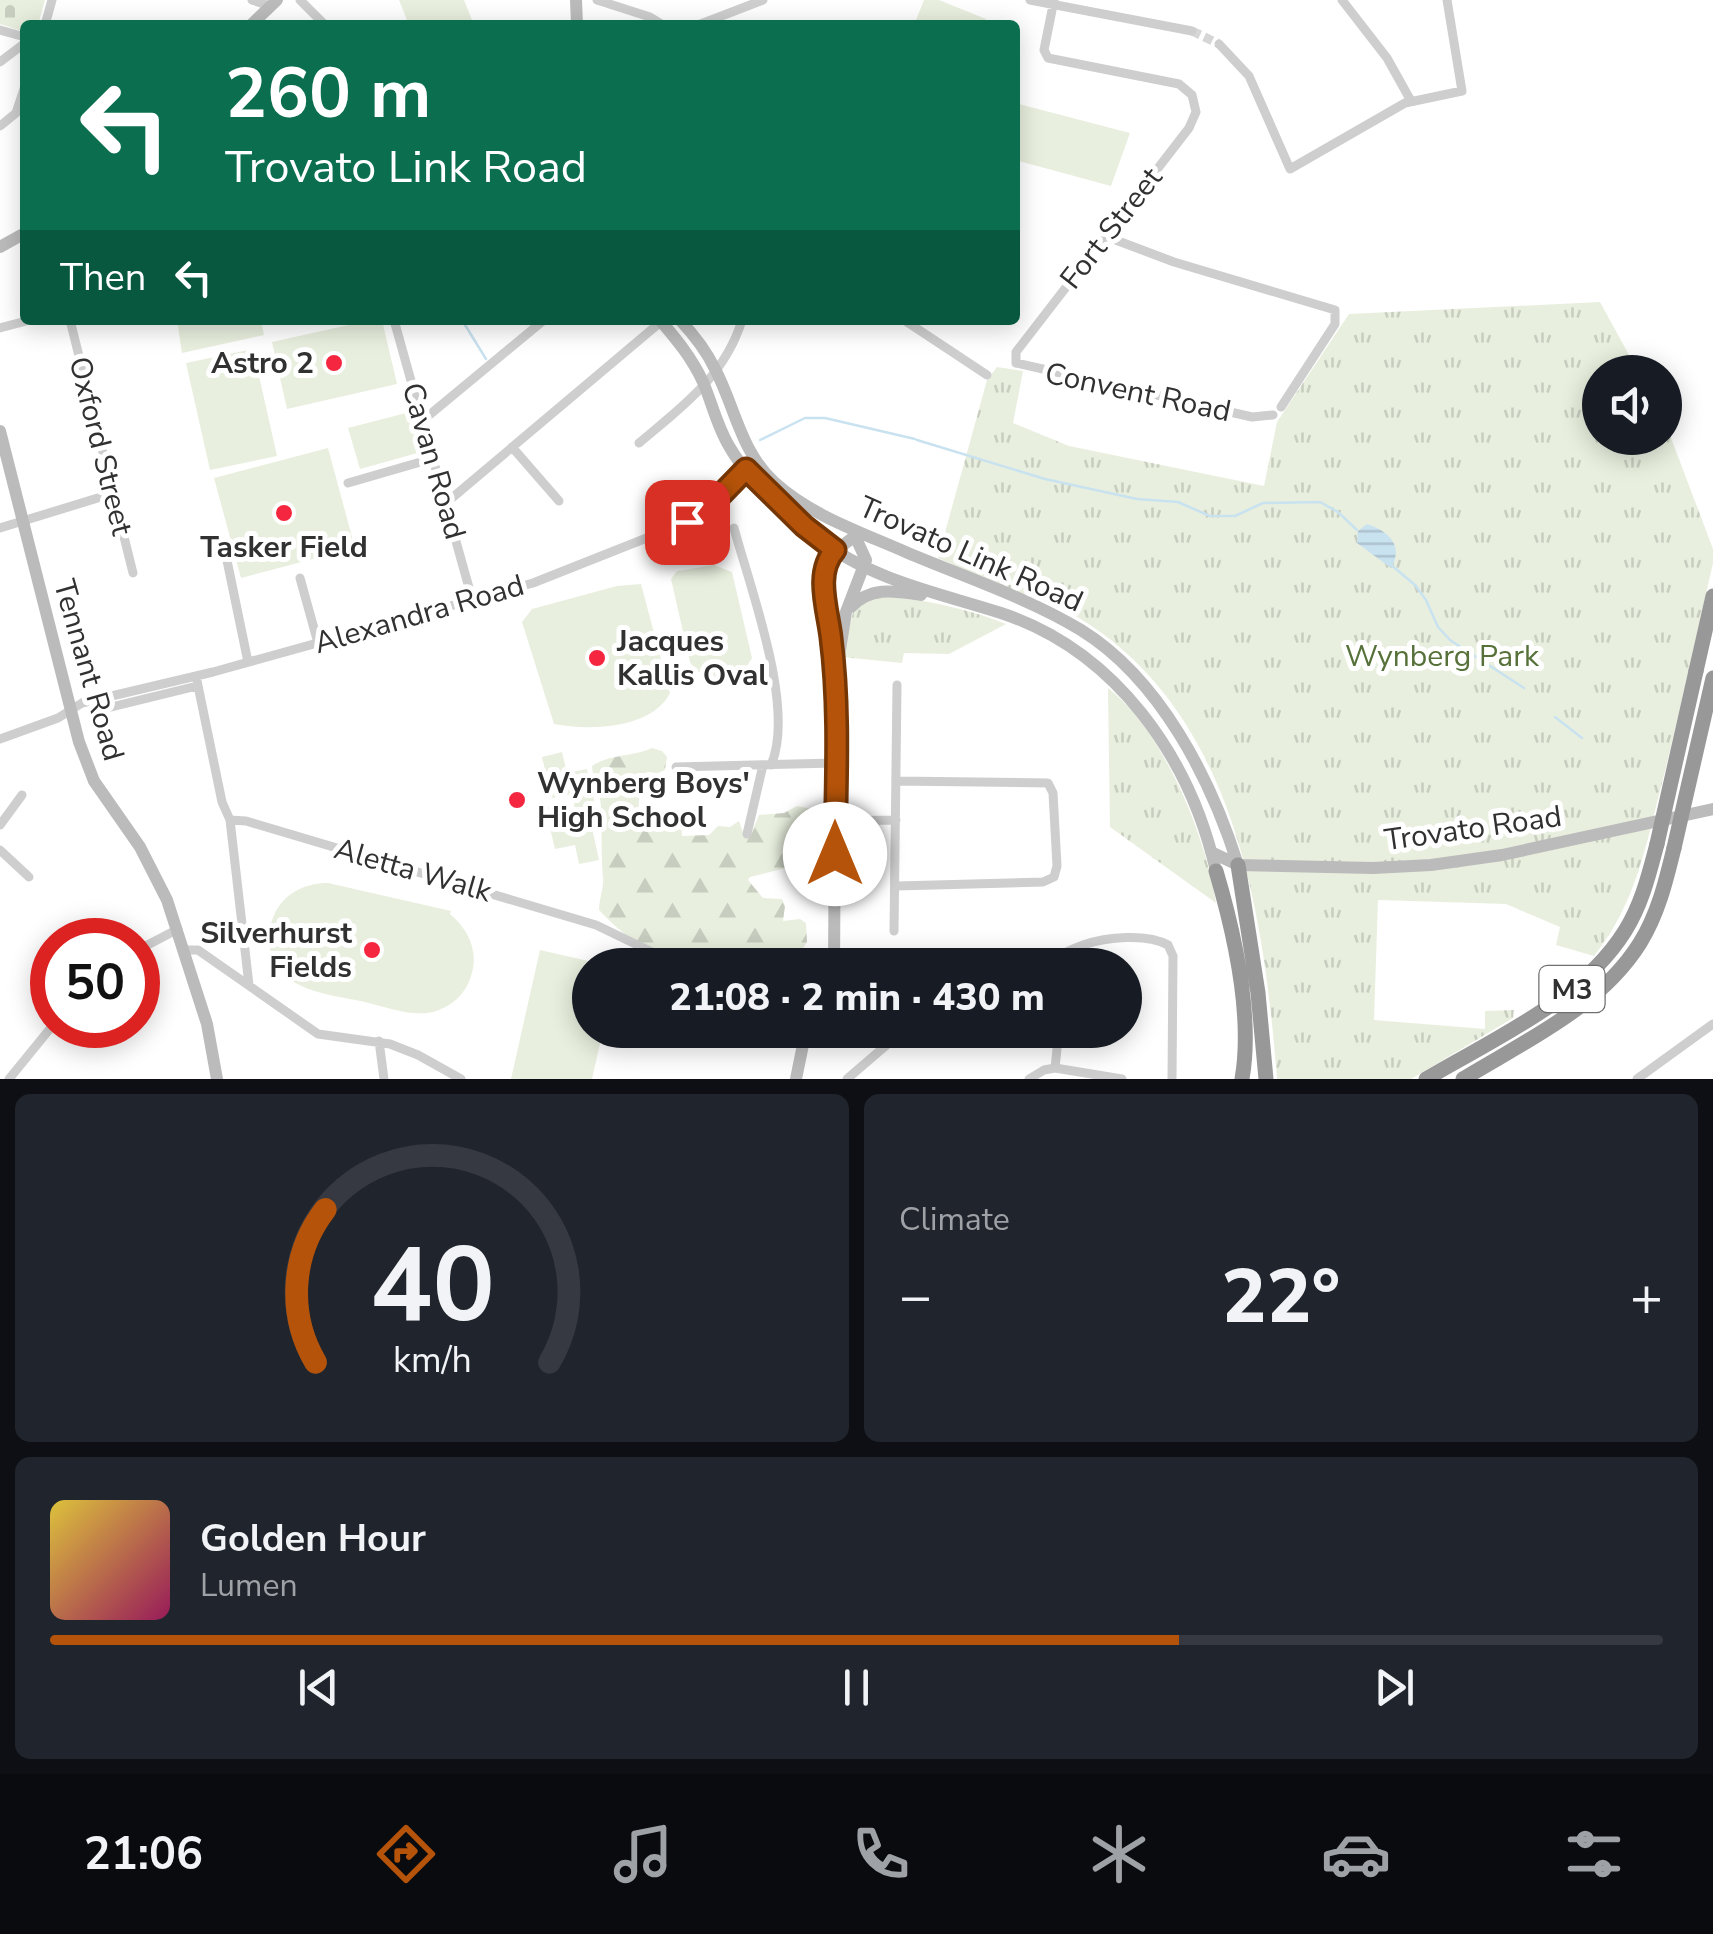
<!DOCTYPE html>
<html lang="en">
<head>
<meta charset="utf-8">
<style>
  body { margin:0; font-family:"Nunito Sans",sans-serif; background:#20242c; color:#f1f3f6; height:100vh; display:flex; flex-direction:column; font-size:38px; white-space:nowrap }
  * { box-sizing:border-box; margin:0 }
  p { font-size:32px; color:#9ea1a6 }
  .icon { flex:none; width:55px; height:55px; fill:none; stroke:currentColor; stroke-width:2; stroke-linecap:round; stroke-linejoin:round }
  .map { position:relative; height:1079px; overflow:hidden }
  .drawer { display:flex; flex-direction:column; gap:15px; padding:15px; background:#0d0f14; flex:1 }
  .drawer>* { flex:none }
  .guide { position:absolute; left:20px; top:20px; width:1000px; height:305px; border-radius:10px; box-shadow:0 5px 25px #0003; background:#0b6e4f; color:#fff; overflow:hidden }
  .fabs { position:absolute; left:1582px; top:355px; display:grid; gap:20px }
  .fabs a { display:grid; place-items:center; width:100px; height:100px; border-radius:50%; background:#171b24; box-shadow:0 5px 25px #0003; font-size:50px }
  .speed { position:absolute; left:30px; top:918px; display:flex; gap:20px; font-size:50px; font-weight:700; text-align:center }
  .speed>* { display:grid; place-content:center; width:130px; height:130px; border-radius:50%; background:#171b24; box-shadow:0 5px 25px #0003; line-height:1 }
  .speed .limit { border:15px solid #d22; background:#fff; color:#111 }
  .pin { position:absolute; display:grid; place-items:center; width:85px; height:85px; color:#fff; margin:-42px; border-radius:20px; box-shadow:0 5px 15px #0006 }
  .me { position:absolute; width:110px; margin:-55px; rotate:0deg; stroke-linejoin:round; filter:drop-shadow(0 0 8px #0008) }
  .turn { display:flex; align-items:center; gap:35px; height:210px; padding:0 40px; font-size:45px }
  .turn .icon { width:130px; height:130px; stroke-width:2.5 }
  .turn b { display:block; font-size:70px; line-height:85px }
  .then { display:flex; align-items:center; height:95px; padding:0 40px; background:#0003; gap:20px; font-size:38px }
  .big { font-size:75px; font-weight:800; line-height:1.1 }
  .drawer .card { flex:1; display:flex; flex-direction:column; justify-content:center; gap:15px; min-width:0; padding:0 35px; border-radius:15px; background:#20242c }
  .drawer .dial { align-items:center; gap:0 }
  .dial svg { height:260px; overflow:visible; fill:none; stroke:#363941; stroke-width:7; stroke-linecap:round; text-anchor:middle }
  .dial text { fill:#f1f3f6; stroke:none }
  .song { display:flex; align-items:center; gap:30px }
  .cover { width:120px; height:120px; border-radius:15px; background:linear-gradient(135deg,hsl(50 70% 55%),hsl(330 70% 35%)) }
  .played { height:10px; border-radius:5px; background:linear-gradient(90deg,#b45309 70%,#363941 70%) }
  .keys { display:flex; justify-content:space-around; direction:ltr }
  .heat { display:flex; justify-content:space-between; align-items:center; font-size:55px; direction:ltr }
  .drawer .tiles { flex:1; display:grid; gap:15px; grid-template-columns:1fr 1fr }
  .card:last-child { grid-column:span 2 }
  .trip { position:absolute; left:572px; top:948px; width:570px; height:100px; border-radius:50px; background:#171b24; box-shadow:0 5px 25px #0003; font-weight:800; line-height:100px; text-align:center }
  .tabs { display:flex; height:160px; justify-content:space-around; align-items:center; background:#090b0e; color:#9ea1a6 }
  .tabs .icon { width:70px; height:70px }
  .tabs .active { color:#b45309 }
  .tabs b { font-size:45px; color:#f1f3f6 }
  .map>svg:first-child { display:block }
</style>
</head>
<body>
<div class="map">
<svg width="1713" height="1079" viewBox="0 0 1713 1079">
  <defs>
    <pattern id="grass-tufts" width="24" height="20" patternUnits="userSpaceOnUse" patternTransform="scale(2.5)"><rect width="24" height="20" fill="#e8efde"/><path d="M3 7l-1-3M5 7V3M7 7l1-3M15 17l-1-3M17 17v-4M19 17l1-3" fill="none" stroke="#c7cdbf"/></pattern>
    <pattern id="forest-firs" width="22" height="20" patternUnits="userSpaceOnUse" patternTransform="scale(2.5)"><rect width="22" height="20" fill="#e8efde"/><path d="M5 1l3.5 6h-7zM16 11l3.5 6h-7z" fill="#c7cdbf"/></pattern>
    <pattern id="cemetery-stones" width="16" height="16" patternUnits="userSpaceOnUse" patternTransform="scale(2.5)"><rect width="16" height="16" fill="#e8efde"/><path d="M2 7V4a2 2 0 0 1 4 0v3zM10 15v-3a2 2 0 0 1 4 0v3z" fill="#c7cdbf"/></pattern>
    <pattern id="water-rules" width="6" height="5" patternUnits="userSpaceOnUse" patternTransform="scale(2.5)"><rect width="6" height="5" fill="#c9e2f0"/><path d="M0 2.5h6" fill="none" stroke="#adc2ce"/></pattern>
  </defs>
  <rect width="100%" height="100%" fill="#fff"/>
  <!-- grass -->
  <path fill="url(#grass-tufts)" d="M1600,302L1629,355L1641,358L1647,372H1600V438H1665V422L1713,549V563C1696,636 1681,707 1663,779C1646,844 1637,902 1594,956L1556,945L1560,927L1506,904L1378,900L1374,1020L1485,1029V1011L1514,1010L1513,1018L1411,1079H1277C1264,915 1236,717 1084,621C1062,607 1039,599 1015,591C989,582 964,569 938,558L987,380L997,367L1023,371L1013,423L1069,446L1264,486L1277,422L1349,314Z
    M881,596C925,599 965,608 1006,624L949,654L904,653L902,663L842,657L854,608Z
    M1108,688C1163,730 1206,836 1216,903L1110,827Z"/>
  <!-- forest -->
  <path fill="url(#forest-firs)" d="M652,748L662,751L667,757L665,770L658,773L647,772L645,775C641,793 632,812 647,826L661,825L673,816L681,819L682,836L709,835L718,826L730,827L739,821L744,835L750,837L759,815L784,813L797,806L812,809L813,816L806,830L816,840L814,851L797,859L790,867L750,877L748,880L763,898L782,899L785,906L783,921L800,919L806,923L807,942L792,965H697C684,955 674,957 658,953C636,946 614,926 599,910C599,899 604,888 603,878C601,855 602,830 601,806C600,792 593,780 592,766C609,754 633,757 652,748Z"/>
  <!-- cemetery -->
  <path fill="url(#cemetery-stones)" d="M0,0H45L38,25H25V32L0,24Z"/>
  <!-- garden -->
  <path fill="#e8efde" d="M399,0H464L474,25H409Z
    M924,0H939L986,19L983,25H914Z
    M1015,103L1130,133L1111,186L1015,160Z
    M177,320H261L264,335L182,353Z
    M371,320H382L397,384L287,409L272,342Z
    M253,349L277,456L210,470L186,363Z
    M410,412L421,452L360,469L348,428Z
    M328,448L355,548L241,578L214,478Z
    M714,565L732,572L752,658L745,669C725,677 702,684 690,662L671,579L677,571Z
    M641,584L670,693C652,729 589,731 554,724L522,622L532,609L617,586Z
    M562,752L567,773L587,769L596,809L576,814L572,794L552,798L542,757Z
    M565,803L570,823L590,819L599,860L579,864L575,845L555,849L545,807Z
    M328,883L451,911L450,914C469,930 479,952 471,976C466,994 451,1007 433,1012C411,1017 386,1007 365,1002C329,994 280,992 270,949C267,936 270,923 276,911C287,892 306,883 328,883Z
    M540,950L606,965H590V1030H603L592,1079H511Z"/>
  <!-- water -->
  <path fill="url(#water-rules)" d="M1367,524C1389,531 1404,546 1391,568L1357,543L1358,531Z"/>
  <g fill="none" stroke-linecap="round" stroke-linejoin="round">
    <!-- stream -->
    <path stroke="#c9e2f0" stroke-width="2.5" d="M462,320L486,359
      M760,440L805,418H825L915,439
      M917,440L1045,479L1137,499L1178,502L1210,516H1235L1263,503L1320,502L1338,512L1357,530
      M1390,564L1415,585L1426,600L1438,627L1450,640L1524,688
      M1555,717L1582,738"/>
    <!-- street-tunnel -->
    <path stroke="#d6d6d6" stroke-width="9" stroke-dasharray="9 4.5" stroke-linecap="butt" d="M1192,31L1219,44"/>
    <!-- street -->
    <path stroke="#cecece" stroke-width="9" d="M252,0L270,6
      M300,0L325,25
      M597,0L650,17L663,25
      M1030,0L1192,31
      M1054,0L1044,50L1048,58L1179,84L1192,95L1196,112L1189,128L1016,352V363L1252,417L1273,415
      M1342,0L1387,58L1411,101
      M45,25L52,0
      M698,25L763,0
      M0,30L25,37
      M1219,44L1249,76L1290,169L1405,103L1462,91L1447,0
      M0,62L25,43
      M16,113L25,86
      M0,126L16,113
      M1105,236L1174,262L1335,310V324L1281,407
      M70,320L133,573
      M394,320L473,602
      M904,320L987,375
      M0,328L30,320
      M422,421L544,320
      M639,443C682,407 725,376 742,320
      M512,447L559,501
      M348,483L431,459
      M446,503L663,320
      M0,528L114,493
      M734,528C750,588 796,708 771,765
      M224,546L248,662
      M300,578L318,643
      M196,676L222,802L230,820L249,985
      M95,711L197,686
      M0,739L58,718L82,703L213,672L533,583L687,522L712,504L747,469
      M676,767L836,763
      M896,781L1048,783L1053,793L1057,866L1054,877L1043,882L897,886
      M230,820L246,821L596,925L654,953L661,965
      M835,821L896,820
      M0,825L22,795
      M747,834L763,765
      M0,850L29,877
      M894,931L897,685
      M138,950L178,929
      M184,950H198L318,1034L390,1044L418,1055L461,1079
      M1032,965C1053,961 1063,952 1083,945C1106,937 1147,933 1168,945L1173,956L1172,1079
      M772,1030L804,1038
      M379,1041L384,1079
      M1055,1068L1122,1079
      M9,1079L53,1025
      M847,1079L904,1030
      M1029,1079L1044,1070L1055,1068L1059,1030
      M1637,1079L1713,1024"/>
    <!-- secondary -->
    <path stroke="#bbb" stroke-width="12" d="M576,0L577,25
      M251,25L277,0
      M0,247L25,233
      M660,320C677,340 692,358 703,382C712,403 717,426 729,446C748,480 788,514 819,539C871,580 939,593 1001,613C1116,651 1190,757 1216,871
      M680,320C694,335 706,350 715,369C735,407 741,452 774,482C811,516 863,533 908,553C965,577 1028,598 1081,630C1160,679 1211,779 1238,865
      M0,431L79,742L94,781L140,847L167,900L207,1024L217,1079
      M851,607C871,586 895,591 921,595
      M1211,852L1238,865L1373,868L1431,865L1502,855L1713,809
      M834,965L836,675L823,573L830,555L855,536L866,560L846,612L836,675
      M796,1079L806,1030"/>
    <!-- highway -->
    <path stroke="#989898" stroke-width="15" d="M1696,671L1713,596
      M1238,865L1258,993L1266,1079
      M1216,871C1234,932 1253,1016 1242,1079
      M1426,1079C1495,1038 1581,1001 1625,931C1642,904 1649,874 1657,844
      M1463,1079C1525,1041 1600,1007 1640,943C1658,914 1666,881 1674,848"/>
    <!-- highway-bridge -->
    <path stroke="#989898" stroke-width="15" d="M1657,844L1696,671
      M1674,848L1713,678"/>
  </g>
  <g fill="none" stroke-linecap="round" stroke-linejoin="round">
    <!-- route casing -->
    <g stroke="#753606" stroke-width="25">
      <path id="route" d="M687,522L712,504L746,469L804,526L835,550C814,573 828,610 831,638C840,709 836,783 835,854"/>
    </g>
    <!-- route -->
    <use href="#route" stroke="#b45309" stroke-width="18"/>
  </g>
  <!-- markers -->
  <g fill="#f5263f" stroke="#fff" stroke-width="4">
    <circle cx="334" cy="363" r="10"/>
    <circle cx="284" cy="513" r="10"/>
    <circle cx="597" cy="658" r="10"/>
    <circle cx="517" cy="800" r="10"/>
    <circle cx="372" cy="950" r="10"/>
  </g>
  <g text-anchor="middle" stroke-width="10" stroke-linejoin="round" paint-order="stroke">
    <!-- shield labels -->
    <rect fill="#fff" stroke="#6f6f6f" stroke-width="2.5" x="1539.5" y="966" width="65" height="46" rx="8"/>
    <g font-size="28" font-weight="bold" fill="#313131">
      <text x="1572" y="999">M3</text>
    </g>
    <!-- street labels -->
    <g font-size="30" fill="#313131" stroke="#fff">
      <text transform="translate(1111 228) rotate(-52)" y="10">Fort Street</text>
      <text transform="translate(1138 392) rotate(12)" y="10">Convent Road</text>
      <text transform="translate(101 446) rotate(76)" y="10">Oxford Street</text>
      <text transform="translate(434 461) rotate(74)" y="10">Cavan Road</text>
      <text transform="translate(971 554) rotate(24)" y="10">Trovato Link Road</text>
      <text transform="translate(419 614) rotate(-16)" y="10">Alexandra Road</text>
      <text transform="translate(89 670) rotate(74)" y="10">Tennant Road</text>
      <text transform="translate(1473 828) rotate(-8)" y="10">Trovato Road</text>
      <text transform="translate(413 870) rotate(16)" y="10">Aletta Walk</text>
    </g>
    <!-- poi labels -->
    <g font-size="30" font-weight="bold" fill="#313131" stroke="#fff" text-anchor="end">
      <text x="314" y="373">Astro 2</text>
      <text x="284" y="557" text-anchor="middle">Tasker Field</text>
      <text x="617" y="651" text-anchor="start">Jacques<tspan x="617" dy="34">Kallis Oval</tspan></text>
      <text x="537" y="793" text-anchor="start">Wynberg Boys'<tspan x="537" dy="34">High School</tspan></text>
      <text x="352" y="943">Silverhurst<tspan x="352" dy="34">Fields</tspan></text>
    </g>
    <!-- park labels -->
    <g font-size="30" fill="#567139" stroke="#fff">
      <text x="1442" y="666">Wynberg Park</text>
    </g>
  </g>
</svg>
<div class="fabs">
<a><svg class="icon" aria-label="sound" viewBox="0 0 24 24"><path d="M4 9h4l5-4v14l-5-4H4zM17 9q2 3 0 6"/></svg></a>
</div>
<div class="speed"><div class="limit">50</div></div>
<div class="pin" style="left:687px;top:522px;background:#d93025"><svg class="icon" aria-label="arrive" viewBox="0 0 24 24"><path d="M6 21V4h12l-3 4 3 4H6"/></svg></div>
<svg class="me" style="left:835px;top:854px" viewBox="-20 -20 40 40"><circle r="19" fill="#fff"/><path d="M0-13L10 11 0 6-10 11z" fill="#b45309"/></svg>
<div class="trip">21:08 · 2 min · 430 m</div>
<div class="guide">
<div class="turn"><svg class="icon" aria-label="left" viewBox="0 0 24 24"><path d="M17 20v-9H6M10 6l-5 5 5 5"/></svg><div><b>260 m</b>Trovato Link Road</div></div>
<div class="then">Then<svg class="icon" aria-label="left" viewBox="0 0 24 24"><path d="M17 20v-9H6M10 6l-5 5 5 5"/></svg></div>
</div>
</div>
<section class="drawer">
<div class="tiles">
<div class="card dial"><svg viewBox="0 0 100 80">
<path d="M14 69A42 42 0 1 1 86 69"/>
<path d="M14 69A42 42 0 0 1 17 22" stroke="#b45309"/>
<text x="50" y="56" font-size="32" font-weight="700">40</text>
<text x="50" y="72" font-size="11">km/h</text>
</svg></div>
<div class="card"><p>Climate</p>
<div class="heat"><a>−</a><b class="big">22°</b><a>+</a></div>
</div>
<div class="card">
<div class="song"><i class="cover"></i><div><b>Golden Hour</b><p>Lumen</p></div></div>
<div class="played"></div>
<div class="keys"><svg class="icon" aria-label="previous" viewBox="0 0 24 24"><path d="M18 5L8 12l10 7zM5 5v14"/></svg><svg class="icon" aria-label="pause" viewBox="0 0 24 24"><path d="M8 5v14M16 5v14"/></svg><svg class="icon" aria-label="next" viewBox="0 0 24 24"><path d="M6 5l10 7-10 7zM19 5v14"/></svg></div>
</div>
</div>
</section>
<nav class="tabs">
<b>21:06</b>
<svg class="icon active" aria-label="directions" viewBox="0 0 24 24"><path d="M12 3l9 9-9 9-9-9zM9 14v-3h6M13 9l2 2-2 2"/></svg>
<svg class="icon" aria-label="music" viewBox="0 0 24 24"><path d="M9 18V5l10-2v13"/><circle cx="6" cy="18" r="3"/><circle cx="16" cy="16" r="3"/></svg>
<svg class="icon" aria-label="phone" viewBox="0 0 24 24"><path d="M5 4h4l2 5-3 2q2 4 5 5l2-3 5 2v4C11 20 4 13 5 4z"/></svg>
<svg class="icon" aria-label="climate" viewBox="0 0 24 24"><path d="M12 3v18M4 7l16 10M4 17L20 7"/></svg>
<svg class="icon" aria-label="car" viewBox="0 0 24 24"><path d="M5 17H2v-5l4-1 3-4h7l3 4 3 1v5h-3M9 17h6M6 11h13"/><circle cx="7" cy="17" r="2"/><circle cx="17" cy="17" r="2"/></svg>
<svg class="icon" aria-label="filters" viewBox="0 0 24 24"><path d="M4 7h16M4 17h16"/><circle cx="9" cy="7" r="2"/><circle cx="15" cy="17" r="2"/></svg>
</nav>
</body>
</html>
